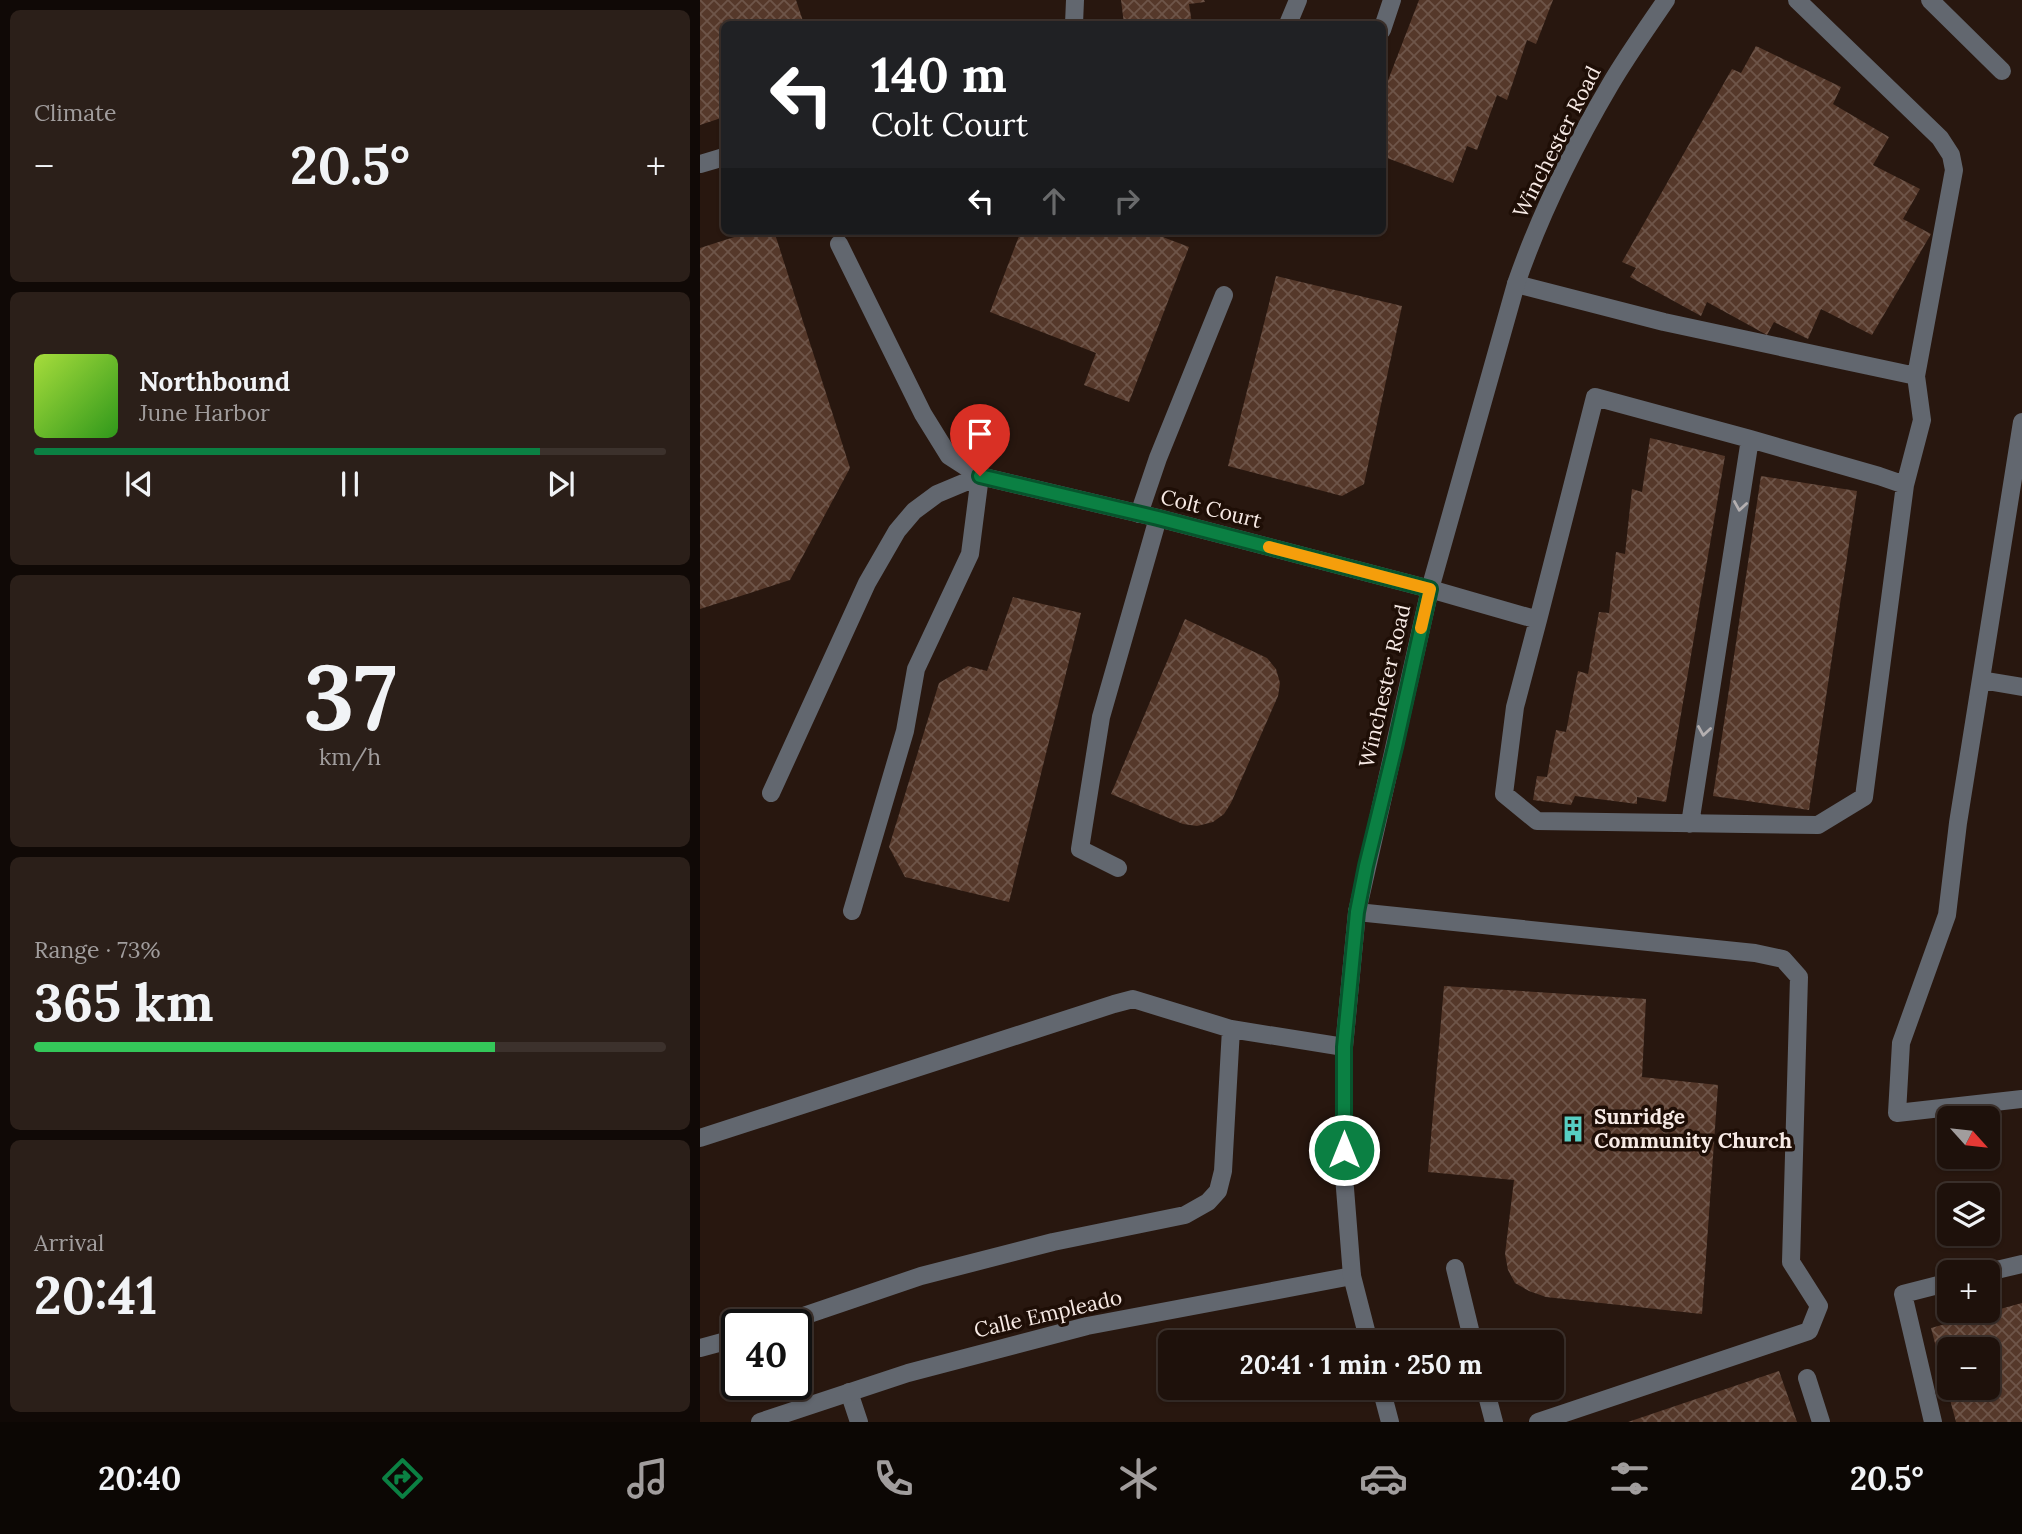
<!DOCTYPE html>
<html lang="en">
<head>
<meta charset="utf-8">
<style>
  body { margin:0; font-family:Lora,serif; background:#2b1f19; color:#f1f3f6; height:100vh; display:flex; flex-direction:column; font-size:26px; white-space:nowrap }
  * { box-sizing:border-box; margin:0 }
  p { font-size:23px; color:#a19d9d }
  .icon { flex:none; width:38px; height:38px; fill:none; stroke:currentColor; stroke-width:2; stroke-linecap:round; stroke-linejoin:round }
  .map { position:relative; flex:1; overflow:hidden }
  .side { display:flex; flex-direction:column; gap:10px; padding:10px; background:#100906; width:700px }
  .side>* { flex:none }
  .guide { position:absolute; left:21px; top:21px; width:665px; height:214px; border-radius:10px; box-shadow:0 2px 5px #0004,0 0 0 2px #3c312c; background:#202124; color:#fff; overflow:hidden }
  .needle { width:46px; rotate:117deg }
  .buttons { position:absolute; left:1237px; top:1106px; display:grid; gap:14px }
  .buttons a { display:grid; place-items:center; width:63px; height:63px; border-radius:10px; background:#1e110b; box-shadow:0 2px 5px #0004,0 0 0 2px #3c312c; font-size:35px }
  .speed { position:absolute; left:21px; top:1309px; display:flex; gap:14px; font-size:35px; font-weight:700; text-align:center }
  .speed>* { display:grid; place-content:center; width:91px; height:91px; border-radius:50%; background:#1e110b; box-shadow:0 2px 5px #0004,0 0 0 2px #3c312c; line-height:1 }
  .speed .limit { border:4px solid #111; border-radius:10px; background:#fff; color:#111 }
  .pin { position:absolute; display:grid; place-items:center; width:60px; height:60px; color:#fff; margin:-72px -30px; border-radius:50% 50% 50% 0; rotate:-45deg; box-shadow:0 0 7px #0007 }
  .pin .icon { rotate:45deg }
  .me { position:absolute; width:77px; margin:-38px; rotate:0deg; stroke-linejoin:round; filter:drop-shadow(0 0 5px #0008) }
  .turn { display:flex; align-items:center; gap:24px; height:147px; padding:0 35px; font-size:32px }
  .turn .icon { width:91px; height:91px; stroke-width:2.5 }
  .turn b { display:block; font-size:49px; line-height:60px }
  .lanes { display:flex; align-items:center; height:66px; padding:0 35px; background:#0003; justify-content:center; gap:35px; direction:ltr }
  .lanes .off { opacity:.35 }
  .big { font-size:52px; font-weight:700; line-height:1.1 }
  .side .tile { flex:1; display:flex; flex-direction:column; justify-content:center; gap:10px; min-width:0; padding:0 24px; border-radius:10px; background:#2b1f19 }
  .side .dial { align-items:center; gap:0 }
  .dial b { font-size:91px; line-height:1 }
  .song { display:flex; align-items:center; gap:21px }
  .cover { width:84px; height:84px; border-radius:10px; background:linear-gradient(135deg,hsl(80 70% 55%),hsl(110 70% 35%)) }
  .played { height:7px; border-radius:4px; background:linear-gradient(90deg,#0b8043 80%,#3c312c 80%) }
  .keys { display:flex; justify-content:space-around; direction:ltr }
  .heat { display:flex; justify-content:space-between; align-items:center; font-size:38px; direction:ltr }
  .charge { height:10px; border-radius:5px; background:linear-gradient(90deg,#34c759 73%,#3c312c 0) }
  .trip { position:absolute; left:458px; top:1330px; width:406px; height:70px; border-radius:10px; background:#1e110b; box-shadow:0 2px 5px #0004,0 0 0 2px #3c312c; font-weight:700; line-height:70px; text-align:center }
  .dock { display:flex; height:112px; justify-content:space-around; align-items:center; background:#0c0704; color:#a19d9d }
  .dock .icon { width:49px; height:49px }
  .dock .active { color:#0b8043 }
  .dock b { font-size:32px; color:#f1f3f6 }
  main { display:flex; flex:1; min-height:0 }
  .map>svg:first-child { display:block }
</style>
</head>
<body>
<main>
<section class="side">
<div class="tile"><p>Climate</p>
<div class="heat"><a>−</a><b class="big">20.5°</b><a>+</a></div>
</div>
<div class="tile">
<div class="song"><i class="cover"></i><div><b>Northbound</b><p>June Harbor</p></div></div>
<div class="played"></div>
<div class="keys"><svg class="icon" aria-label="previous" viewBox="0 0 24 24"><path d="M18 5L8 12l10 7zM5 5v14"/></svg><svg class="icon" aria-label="pause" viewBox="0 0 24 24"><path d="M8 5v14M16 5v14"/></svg><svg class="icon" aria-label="next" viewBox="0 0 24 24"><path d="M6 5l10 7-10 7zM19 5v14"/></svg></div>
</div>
<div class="tile dial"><b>37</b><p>km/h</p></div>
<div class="tile"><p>Range · 73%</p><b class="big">365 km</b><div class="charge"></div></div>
<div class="tile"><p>Arrival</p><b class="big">20:41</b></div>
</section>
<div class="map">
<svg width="1322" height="1422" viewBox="0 0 1322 1422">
  <defs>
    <pattern id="building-cross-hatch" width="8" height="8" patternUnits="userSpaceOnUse" patternTransform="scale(1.75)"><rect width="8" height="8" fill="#55382a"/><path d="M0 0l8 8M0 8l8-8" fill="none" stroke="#6e5549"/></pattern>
  </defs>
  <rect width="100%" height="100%" fill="#28170f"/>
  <!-- building -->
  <path fill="url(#building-cross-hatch)" fill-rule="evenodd" d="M0,0H96L104,24H24V117L0,125Z
    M421,0H504L505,2L489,4L492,24H424Z
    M719,0H853L836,44L827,40L807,100L797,95L777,150L767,146L753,183L682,156V96Z
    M1056,46L1141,87L1133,104L1189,137L1173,165L1220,189L1203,219L1231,234L1172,335L1121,309L1108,339L1074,322L1067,335L1007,302L1001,316L930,277L936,268L922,262L1032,69L1041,73Z
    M53,231H74L150,468L90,580L0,609V248Z
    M321,231H447L489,247L429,402L384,385L396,353L290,312Z
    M576,276L702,306L664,484L642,496L528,466Z
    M950,438L1025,456L966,802L937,797V804L875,796L871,805L833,800L837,776L847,777L856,730L866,732L878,671L888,674L899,612L909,613L916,552L925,554L932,489L942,492Z
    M1061,476L1157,491L1109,810L1013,796Z
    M313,597L381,613L309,902L205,877L189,847L239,683L268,666L287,671Z
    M485,619L567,658L576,669L580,683L578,696L531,803L524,814L513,822L497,826L483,824L411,794Z
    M744,986L946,999L942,1077L1018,1085L1002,1314L846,1297L829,1291L815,1283L808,1270L805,1254L814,1180L728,1172Z
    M1322,1303V1422H1256L1231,1328ZM1250,1349H1288V1388H1250Z
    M1079,1371L1097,1422H928Z"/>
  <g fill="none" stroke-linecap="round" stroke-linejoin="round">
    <!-- service -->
    <path stroke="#62676f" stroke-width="18" d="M1230,0L1302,71
      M374,24L375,0
      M588,24L598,0
      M682,30L692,0
      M0,164L24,157
      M139,244L223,414L249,456L280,476
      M816,284L964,322L1216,376L1254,170L1251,155L1240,138L1097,0
      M1322,422L1258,823L1247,915L1201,1043L1197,1113L1322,1099
      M1205,485L1222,420L1216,376
      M439,514L458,458L524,295
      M730,589L838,620L895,397L1050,439L1179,476L1205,485L1164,797L1118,825L837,821L804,794L815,707L838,620
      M1281,680L1322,687
      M71,793L167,583L197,531L214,511L237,494L280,476
      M990,824L1050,439
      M418,868L380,849L401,717L458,518
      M152,911L205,731L216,669L270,554L280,476
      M657,912L1055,953L1083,959L1099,977L1091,1262L1119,1306L1109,1331L838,1422
      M0,1138L414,1004L433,999L531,1029L644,1047
      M755,1268L773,1342
      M1288,1272L1322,1264
      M77,1325L221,1276L353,1242L485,1215L508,1202L518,1191L523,1171L531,1029
      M0,1348L37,1338
      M1107,1378L1121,1422
      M785,1388L794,1422
      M149,1392L159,1422
      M1233,1422L1203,1294L1250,1282"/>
    <!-- minor -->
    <path stroke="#62676f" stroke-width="18" d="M280,476L458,518L730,589
      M60,1422L208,1373L387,1326L652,1276"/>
    <!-- tertiary -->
    <path stroke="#62676f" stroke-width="18" d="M669,1342L652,1276L644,1176V1047L657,912L730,589L816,284C840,214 873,148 910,85C927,56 947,28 966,0
      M681,1388L690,1422"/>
  </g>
  <!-- one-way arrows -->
  <defs><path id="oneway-chevron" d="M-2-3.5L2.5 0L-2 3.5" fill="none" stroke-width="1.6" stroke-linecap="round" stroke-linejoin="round" transform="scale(1.75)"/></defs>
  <g stroke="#b4afb0">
    <use href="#oneway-chevron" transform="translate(1040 506) rotate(99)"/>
    <use href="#oneway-chevron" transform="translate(1004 731) rotate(99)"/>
  </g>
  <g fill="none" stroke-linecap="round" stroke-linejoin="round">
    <!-- route casing -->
    <g stroke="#07532c" stroke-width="18">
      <path id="route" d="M280,476L458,518L730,589L695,747L666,866L657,912L644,1047V1150"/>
    </g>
    <!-- route -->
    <use href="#route" stroke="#0b8043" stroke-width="12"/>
    <!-- slow -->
    <path stroke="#f59e0b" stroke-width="12" d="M569,547L730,589L721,628"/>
  </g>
  <!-- icons -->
  <defs>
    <g id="building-bare" transform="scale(2.1)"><path d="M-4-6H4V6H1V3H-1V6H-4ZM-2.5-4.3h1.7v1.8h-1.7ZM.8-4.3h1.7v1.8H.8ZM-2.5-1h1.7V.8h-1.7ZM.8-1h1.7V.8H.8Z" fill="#57cec2" stroke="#1e0e06" stroke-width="2.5" paint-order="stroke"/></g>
  </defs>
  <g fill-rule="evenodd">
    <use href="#building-bare" x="873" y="1129"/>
  </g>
  <g text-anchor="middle" stroke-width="7" stroke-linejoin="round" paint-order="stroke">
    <!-- street labels -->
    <g font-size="21" fill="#f7eae5" stroke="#1e0e06">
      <text transform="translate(857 142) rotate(-63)" y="7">Winchester Road</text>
      <text transform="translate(511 509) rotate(14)" y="7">Colt Court</text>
      <text transform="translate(685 686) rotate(-77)" y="7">Winchester Road</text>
      <text transform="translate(348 1314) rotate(-13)" y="7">Calle Empleado</text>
    </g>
    <!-- poi labels -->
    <g font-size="21" font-weight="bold" fill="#f7eae5" stroke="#1e0e06" text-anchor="start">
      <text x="894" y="1124">Sunridge<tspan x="894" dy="24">Community Church</tspan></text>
    </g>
  </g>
</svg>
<div class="buttons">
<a><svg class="needle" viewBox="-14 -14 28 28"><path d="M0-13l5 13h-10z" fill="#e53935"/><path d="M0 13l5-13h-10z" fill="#a19d9d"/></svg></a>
<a><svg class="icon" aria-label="layers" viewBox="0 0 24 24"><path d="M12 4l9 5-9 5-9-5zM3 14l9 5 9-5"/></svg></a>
<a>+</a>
<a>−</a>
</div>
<div class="speed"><div class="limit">40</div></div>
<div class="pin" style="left:280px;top:476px;background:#d93025"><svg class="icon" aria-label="arrive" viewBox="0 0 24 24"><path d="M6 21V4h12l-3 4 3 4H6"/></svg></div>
<svg class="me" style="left:644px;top:1150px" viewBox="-20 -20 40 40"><circle r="17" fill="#0b8043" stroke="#fff" stroke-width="3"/><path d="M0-11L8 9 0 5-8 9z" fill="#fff"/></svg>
<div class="trip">20:41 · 1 min · 250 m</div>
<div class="guide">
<div class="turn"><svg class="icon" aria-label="left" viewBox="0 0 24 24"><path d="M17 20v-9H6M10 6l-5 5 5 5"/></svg><div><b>140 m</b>Colt Court</div></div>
<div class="lanes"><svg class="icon" aria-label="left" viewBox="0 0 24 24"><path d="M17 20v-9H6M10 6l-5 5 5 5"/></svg><svg class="icon off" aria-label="ahead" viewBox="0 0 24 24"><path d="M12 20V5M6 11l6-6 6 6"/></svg><svg class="icon off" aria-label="right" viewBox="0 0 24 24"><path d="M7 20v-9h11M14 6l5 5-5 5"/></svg></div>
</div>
</div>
</main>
<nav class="dock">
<b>20:40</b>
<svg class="icon active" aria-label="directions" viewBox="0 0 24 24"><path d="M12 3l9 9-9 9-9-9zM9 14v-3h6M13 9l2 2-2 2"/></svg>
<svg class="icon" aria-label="music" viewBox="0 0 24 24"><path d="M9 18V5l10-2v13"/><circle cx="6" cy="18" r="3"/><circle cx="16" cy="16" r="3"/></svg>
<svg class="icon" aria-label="phone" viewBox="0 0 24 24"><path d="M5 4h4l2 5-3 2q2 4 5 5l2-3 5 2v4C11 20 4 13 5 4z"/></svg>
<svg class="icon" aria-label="climate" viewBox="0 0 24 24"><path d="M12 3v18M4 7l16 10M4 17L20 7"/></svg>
<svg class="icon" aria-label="car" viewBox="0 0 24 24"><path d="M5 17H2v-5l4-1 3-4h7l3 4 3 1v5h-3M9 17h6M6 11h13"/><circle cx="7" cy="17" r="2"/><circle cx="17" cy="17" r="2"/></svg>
<svg class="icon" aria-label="filters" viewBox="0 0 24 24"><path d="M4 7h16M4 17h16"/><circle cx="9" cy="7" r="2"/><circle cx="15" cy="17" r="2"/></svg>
<b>20.5°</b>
</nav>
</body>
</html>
